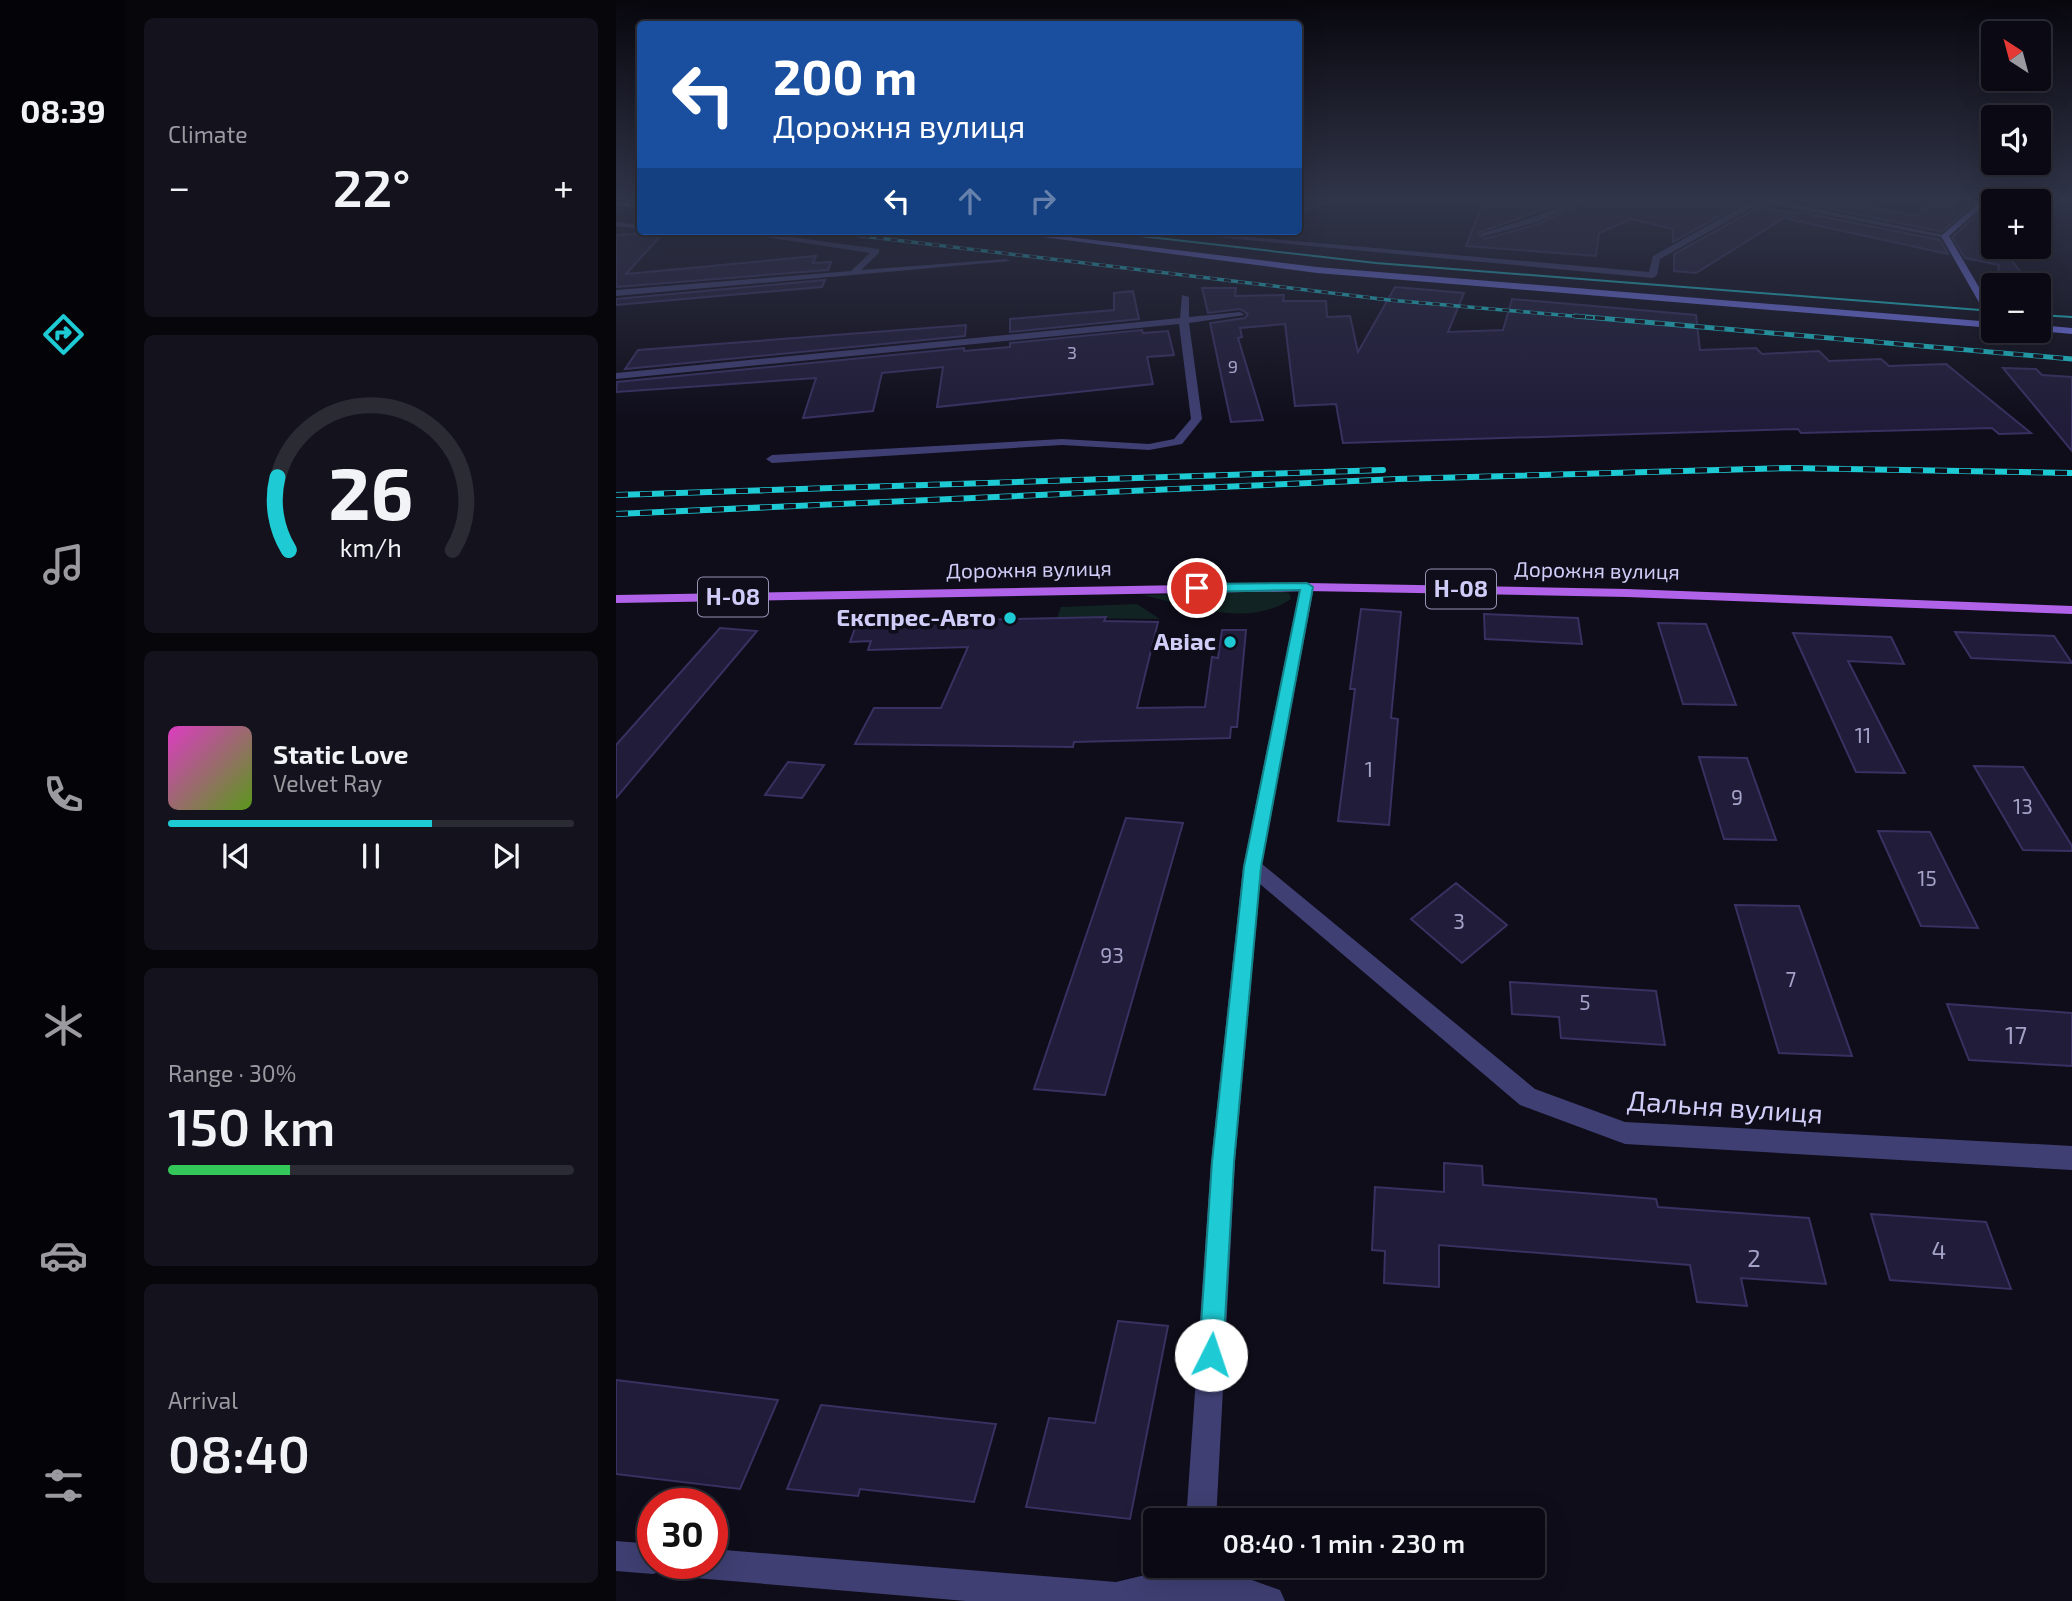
<!DOCTYPE html>
<html lang="en">
<head>
<meta charset="utf-8">
<style>
  body { margin:0; font-family:"Exo 2",sans-serif; background:#14131d; color:#f1f3f6; height:100vh; display:flex; flex-direction:column; font-size:26px; white-space:nowrap }
  * { box-sizing:border-box; margin:0 }
  p { font-size:23px; color:#9a9aa0 }
  .icon { flex:none; width:38px; height:38px; fill:none; stroke:currentColor; stroke-width:2; stroke-linecap:round; stroke-linejoin:round }
  .map { position:relative; flex:1; overflow:hidden }
  .details { display:flex; flex-direction:column; gap:18px; padding:18px; background:#06060b; width:490px }
  .details>* { flex:none }
  .hud { position:absolute; left:21px; top:21px; width:665px; height:214px; border-radius:7px; box-shadow:0 7px 28px #0002,0 0 0 2px #2b2b34; background:#1a4fa0; color:#fff; overflow:hidden }
  .needle { width:46px; rotate:324deg }
  .controls { position:absolute; left:1365px; top:21px; display:grid; gap:14px }
  .controls a { display:grid; place-items:center; width:70px; height:70px; border-radius:7px; background:#0b0a14; box-shadow:0 7px 28px #0002,0 0 0 2px #2b2b34; font-size:35px }
  .speed { position:absolute; left:21px; top:1488px; display:flex; gap:14px; font-size:35px; font-weight:700; text-align:center }
  .speed>* { display:grid; place-content:center; width:91px; height:91px; border-radius:50%; background:#0b0a14; box-shadow:0 7px 28px #0002,0 0 0 2px #2b2b34; line-height:1 }
  .speed .limit { border:10px solid #d22; background:#fff; color:#111 }
  .pin { position:absolute; display:grid; place-items:center; width:60px; height:60px; color:#fff; margin:-30px; border:4px solid #fff; border-radius:50%; box-shadow:0 2px 7px #0007 }
  .me { position:absolute; width:77px; margin:-38px; rotate:4deg; stroke-linejoin:round; filter:drop-shadow(0 0 5px #0008) }
  .turn { display:flex; align-items:center; gap:24px; height:147px; padding:0 21px; font-size:32px }
  .turn .icon { width:91px; height:91px; stroke-width:2.5 }
  .turn b { display:block; font-size:49px; line-height:60px }
  .lanes { display:flex; align-items:center; height:66px; padding:0 21px; background:#0003; justify-content:center; gap:35px; direction:ltr }
  .lanes .off { opacity:.35 }
  .big { font-size:52px; font-weight:600; line-height:1.1 }
  .details .widget { flex:1; display:flex; flex-direction:column; justify-content:center; gap:10px; min-width:0; padding:0 24px; border-radius:10px; background:#14131d }
  .details .dial { align-items:center; gap:0 }
  .dial svg { height:182px; overflow:visible; fill:none; stroke:#2b2b34; stroke-width:7; stroke-linecap:round; text-anchor:middle }
  .dial text { fill:#f1f3f6; stroke:none }
  .song { display:flex; align-items:center; gap:21px }
  .cover { width:84px; height:84px; border-radius:10px; background:linear-gradient(135deg,hsl(310 70% 55%),hsl(90 70% 35%)) }
  .played { height:7px; border-radius:4px; background:linear-gradient(90deg,#1ecbd4 65%,#2b2b34 65%) }
  .keys { display:flex; justify-content:space-around; direction:ltr }
  .heat { display:flex; justify-content:space-between; align-items:center; font-size:38px; direction:ltr }
  .charge { height:10px; border-radius:5px; background:linear-gradient(90deg,#34c759 30%,#2b2b34 0) }
  .trip { position:absolute; left:527px; top:1508px; width:402px; height:70px; border-radius:7px; background:#0b0a14; box-shadow:0 7px 28px #0002,0 0 0 2px #2b2b34; font-weight:600; line-height:70px; text-align:center }
  main { display:flex; flex:1; min-height:0 }
  .tab-bar { display:flex; flex-direction:column; width:126px; justify-content:space-around; align-items:center; background:#040408; color:#9a9aa0 }
  .tab-bar .icon { width:49px; height:49px }
  .tab-bar .active { color:#1ecbd4 }
  .tab-bar b { font-size:32px; color:#f1f3f6 }
  .map>svg:first-child { display:block }
</style>
</head>
<body>
<main>
<nav class="tab-bar">
<b>08:39</b>
<svg class="icon active" aria-label="directions" viewBox="0 0 24 24"><path d="M12 3l9 9-9 9-9-9zM9 14v-3h6M13 9l2 2-2 2"/></svg>
<svg class="icon" aria-label="music" viewBox="0 0 24 24"><path d="M9 18V5l10-2v13"/><circle cx="6" cy="18" r="3"/><circle cx="16" cy="16" r="3"/></svg>
<svg class="icon" aria-label="phone" viewBox="0 0 24 24"><path d="M5 4h4l2 5-3 2q2 4 5 5l2-3 5 2v4C11 20 4 13 5 4z"/></svg>
<svg class="icon" aria-label="climate" viewBox="0 0 24 24"><path d="M12 3v18M4 7l16 10M4 17L20 7"/></svg>
<svg class="icon" aria-label="car" viewBox="0 0 24 24"><path d="M5 17H2v-5l4-1 3-4h7l3 4 3 1v5h-3M9 17h6M6 11h13"/><circle cx="7" cy="17" r="2"/><circle cx="17" cy="17" r="2"/></svg>
<svg class="icon" aria-label="filters" viewBox="0 0 24 24"><path d="M4 7h16M4 17h16"/><circle cx="9" cy="7" r="2"/><circle cx="15" cy="17" r="2"/></svg>
</nav>
<section class="details">
<div class="widget"><p>Climate</p>
<div class="heat"><a>−</a><b class="big">22°</b><a>+</a></div>
</div>
<div class="widget dial"><svg viewBox="0 0 100 80">
<path d="M14 69A42 42 0 1 1 86 69"/>
<path d="M14 69A42 42 0 0 1 9 37" stroke="#1ecbd4"/>
<text x="50" y="56" font-size="32" font-weight="700">26</text>
<text x="50" y="72" font-size="11">km/h</text>
</svg></div>
<div class="widget">
<div class="song"><i class="cover"></i><div><b>Static Love</b><p>Velvet Ray</p></div></div>
<div class="played"></div>
<div class="keys"><svg class="icon" aria-label="previous" viewBox="0 0 24 24"><path d="M18 5L8 12l10 7zM5 5v14"/></svg><svg class="icon" aria-label="pause" viewBox="0 0 24 24"><path d="M8 5v14M16 5v14"/></svg><svg class="icon" aria-label="next" viewBox="0 0 24 24"><path d="M6 5l10 7-10 7zM19 5v14"/></svg></div>
</div>
<div class="widget"><p>Range · 30%</p><b class="big">150 km</b><div class="charge"></div></div>
<div class="widget"><p>Arrival</p><b class="big">08:40</b></div>
</section>
<div class="map">
<svg width="1456" height="1601" viewBox="0 0 1456 1601">
  <rect width="100%" height="100%" fill="#0f0d1a"/>
  <!-- green -->
  <path fill="#112322" d="M666,591L673,593L675,599C633,628 572,606 527,595Z
    M521,604L544,619L441,618L445,607Z"/>
  <!-- building -->
  <path fill="#201c39" stroke="#383161" stroke-width="2" d="M868,200H953L862,233L869,239L922,224L973,200H1113L1127,203L1057,242V229L1015,219L983,233L980,256L850,246Z
    M1204,200H1222L1300,216L1321,200H1362L1326,232L1196,205Z
    M1377,200V247H1386L1414,285H1380L1383,265L1349,258L1336,237Z
    M1143,207L1176,213L1080,273L1058,271V254Z
    M1184,212L1324,240L1332,254L1172,219Z
    M48,232L10,274L200,256L197,263L215,262L212,270L0,287V235Z
    M209,280L206,287L0,305V299Z
    M779,287L848,293L832,332L887,330L896,299L1080,315L1084,350L1140,348L1146,354L1203,351L1213,361L1265,359L1273,366L1330,364L1415,433L1383,434L1376,428L1185,433L1182,429L727,443L720,404L679,406L669,324L624,328L626,337L622,338L647,420L615,422L594,323L629,318L632,314L624,309L592,313L586,288H620L619,296L668,295L667,301H710L711,317L734,316L742,352Z
    M517,291L523,319L394,332V319L498,310V293Z
    M350,325L349,336L9,369L22,350Z
    M526,330L527,333L552,331L558,355L531,357L537,384L321,407L327,367L266,373L257,411L187,418L200,378L0,392L1,382L348,348V351L394,347V343Z
    M1387,368L1420,369L1426,375L1456,377V451Z
    M745,609L785,612L775,718L782,719L773,825L722,821L739,689H734Z
    M868,614L962,618L966,644L869,639Z
    M313,616L310,621L490,617L488,621L542,622L521,708L589,707L596,657L602,658L606,630H630L621,727H615L614,738L458,742L457,747L239,744L258,708H325L352,647L252,650L255,641L234,642L242,620Z
    M1042,623L1090,624L1120,705L1067,704Z
    M104,628L141,631L0,798V745Z
    M1339,632L1438,636L1456,663L1355,658Z
    M1177,633L1275,637L1288,664L1232,661L1289,773L1240,772Z
    M1083,757L1131,758L1160,840L1108,839Z
    M172,762L208,765L186,798L149,795Z
    M1358,766L1407,767L1456,846V851L1407,850Z
    M510,818L567,823L489,1095L418,1089Z
    M1262,831L1314,832L1362,928L1305,926Z
    M840,883L891,925L846,963L795,919Z
    M1119,905L1183,906L1236,1056L1163,1053Z
    M894,982L1040,991L1049,1045L945,1038L943,1017L896,1014Z
    M1331,1004L1456,1013V1066L1353,1060Z
    M828,1163L866,1166L867,1185L1040,1199L1042,1207L1193,1218L1210,1284L1125,1278L1131,1306L1081,1302L1074,1265L823,1245V1287L768,1283L769,1251L756,1250L759,1187L828,1192Z
    M1255,1214L1370,1222L1395,1289L1274,1280Z
    M502,1321L552,1326L514,1519L410,1507L433,1418L479,1423Z
    M0,1380L162,1400L124,1489L0,1474Z
    M205,1405L380,1424L358,1502L244,1489L242,1496L171,1489Z"/>
  <g fill="none" stroke-linecap="round" stroke-linejoin="round">
    <!-- street -->
    <path fill="#3f3f73" fill-rule="evenodd" d="M710,200H721L682,214V209Z
      M960,200H971L921,222L868,236L864,234L915,218Z
      M1138,200H1158L1333,236L1329,238L1146,202L1044,259L1041,275L1037,278L535,231H566L1033,272L1037,256Z
      M0,222L24,225V229L0,226Z
      M110,231H131L263,249V253L245,270L390,259L394,261L0,296V290L235,271L254,253Z
      M566,295L573,297V317L624,312L629,315L573,323L586,419L566,444L533,450L446,445L156,463L150,459L156,455L446,439L533,444L558,439L575,419L563,324L0,379V373L564,318Z
      M691,583L698,587L646,864L919,1089L1009,1122L1456,1146V1170L1009,1144L904,1105L644,884L619,1162L600,1521H570L595,1162L627,867L684,587Z
      M0,1541L37,1544V1563H51L48,1570L37,1574L0,1571Z
      M96,1549L500,1582L567,1566H597L664,1590L669,1601H350L79,1578L68,1574L64,1563H96Z"/>
    <!-- secondary -->
    <path fill="#7275eb" fill-rule="evenodd" d="M1366,200H1374L1333,236L1377,311V321L1372,318L1325,236Z
      M380,231H403L701,267L1377,322V328L701,273Z
      M1423,325L1456,328V334L1423,331Z"/>
    <!-- primary -->
    <path fill="#b063e9" fill-rule="evenodd" d="M691,583L1011,589L1456,606V614L1011,597L691,591L0,603V595Z"/>
    <!-- tram -->
    <path stroke="#1ecbd4" stroke-width="2" d="M480,231L760,263L1377,311
      M1423,315L1456,317"/>
    <!-- rail-far2 casing -->
    <g stroke="#1ecbd4" stroke-width="3.5">
      <path id="rail-far2" d="M0,204L24,206
        M205,231L773,300L979,318"/>
    </g>
    <!-- rail-far1 casing -->
    <g stroke="#1ecbd4" stroke-width="5">
      <path id="rail-far1" d="M959,316L1456,359"/>
    </g>
    <!-- rail casing -->
    <g stroke="#1ecbd4" stroke-width="6">
      <path id="rail" d="M0,495L767,470
        M0,514L782,479L1172,468L1456,473"/>
    </g>
    <!-- rail-far2 -->
    <use href="#rail-far2" stroke="#0f0d1a" stroke-width="2.5" stroke-dasharray="7" stroke-linecap="butt"/>
    <!-- rail-far1 -->
    <use href="#rail-far1" stroke="#0f0d1a" stroke-width="3.5" stroke-dasharray="10" stroke-linecap="butt"/>
    <!-- rail -->
    <use href="#rail" stroke="#0f0d1a" stroke-width="4.5" stroke-dasharray="12" stroke-linecap="butt"/>
  </g>
  <!-- sky -->
  <linearGradient id="sky" x2="0" y2="1"><stop stop-color="#08070e"/><stop offset="0.47" stop-color="#313549"/><stop offset="1" stop-color="#313549" stop-opacity="0"/></linearGradient>
  <rect width="1456" height="424" fill="url(#sky)"/>
  <!-- route -->
  <path fill="#1ecbd4" stroke="#14848a" stroke-width="2" d="M691,583L697,587L645,867L618,1162L607,1355L604,1364L595,1367L586,1364L583,1355L596,1162L628,867L684,590L581,592L575,588L581,584Z"/>
  <!-- markers -->
  <g fill="#1ecbd4" stroke="#0f0d1a" stroke-width="2.5">
    <circle cx="394" cy="618" r="7"/>
    <circle cx="614" cy="642" r="7"/>
  </g>
  <g text-anchor="middle" stroke-width="7" stroke-linejoin="round" paint-order="stroke">
    <!-- far-number labels -->
    <g font-size="18" fill="#a4a2c8">
      <text x="456" y="359">3</text>
      <text x="617" y="373">9</text>
    </g>
    <!-- far-street labels -->
    <g font-size="21" fill="#d0cef8" stroke="#0f0d1a">
      <text transform="translate(413 570) rotate(-1)" y="7">Дорожня вулиця</text>
      <text transform="translate(981 571) rotate(1)" y="7">Дорожня вулиця</text>
    </g>
    <!-- number labels -->
    <g font-size="21" fill="#a4a2c8">
      <text x="1247" y="743">11</text>
      <text x="753" y="777">1</text>
      <text x="1121" y="805">9</text>
      <text x="1407" y="814">13</text>
      <text x="1311" y="886">15</text>
      <text x="843" y="929">3</text>
      <text x="496" y="963">93</text>
      <text x="1175" y="987">7</text>
      <text x="969" y="1010">5</text>
    </g>
    <!-- shield labels -->
    <g fill="#0f0d1a" stroke="#9694b5" stroke-width="2">
      <rect x="810" y="569.5" width="70" height="39" rx="5"/>
      <rect x="82" y="577.5" width="70" height="39" rx="5"/>
    </g>
    <g font-size="23" font-weight="bold" fill="#d0cef8">
      <text x="845" y="597">Н-08</text>
      <text x="117" y="605">Н-08</text>
    </g>
    <!-- poi labels -->
    <g font-size="24" font-weight="bold" fill="#d0cef8" stroke="#0f0d1a" text-anchor="end">
      <text x="380" y="626">Експрес-Авто</text>
      <text x="600" y="650">Авіас</text>
    </g>
    <!-- near-number labels -->
    <g font-size="24" fill="#a4a2c8">
      <text x="1400" y="1044">17</text>
      <text x="1323" y="1259">4</text>
      <text x="1138" y="1267">2</text>
    </g>
    <!-- near-street labels -->
    <g font-size="28" fill="#d0cef8" stroke="#0f0d1a">
      <text transform="translate(1109 1107) rotate(4)" y="10">Дальня вулиця</text>
    </g>
  </g>
</svg>
<div class="controls">
<a><svg class="needle" viewBox="-14 -14 28 28"><path d="M0-13l5 13h-10z" fill="#e53935"/><path d="M0 13l5-13h-10z" fill="#9a9aa0"/></svg></a>
<a><svg class="icon" aria-label="sound" viewBox="0 0 24 24"><path d="M4 9h4l5-4v14l-5-4H4zM17 9q2 3 0 6"/></svg></a>
<a>+</a>
<a>−</a>
</div>
<div class="speed"><div class="limit">30</div></div>
<div class="pin" style="left:581px;top:588px;background:#d93025"><svg class="icon" aria-label="arrive" viewBox="0 0 24 24"><path d="M6 21V4h12l-3 4 3 4H6"/></svg></div>
<svg class="me" style="left:595px;top:1355px" viewBox="-20 -20 40 40"><circle r="19" fill="#fff"/><path d="M0-13L10 11 0 6-10 11z" fill="#1ecbd4"/></svg>
<div class="trip">08:40 · 1 min · 230 m</div>
<div class="hud">
<div class="turn"><svg class="icon" aria-label="left" viewBox="0 0 24 24"><path d="M17 20v-9H6M10 6l-5 5 5 5"/></svg><div><b>200 m</b>Дорожня вулиця</div></div>
<div class="lanes"><svg class="icon" aria-label="left" viewBox="0 0 24 24"><path d="M17 20v-9H6M10 6l-5 5 5 5"/></svg><svg class="icon off" aria-label="ahead" viewBox="0 0 24 24"><path d="M12 20V5M6 11l6-6 6 6"/></svg><svg class="icon off" aria-label="right" viewBox="0 0 24 24"><path d="M7 20v-9h11M14 6l5 5-5 5"/></svg></div>
</div>
</div>
</main>
</body>
</html>
